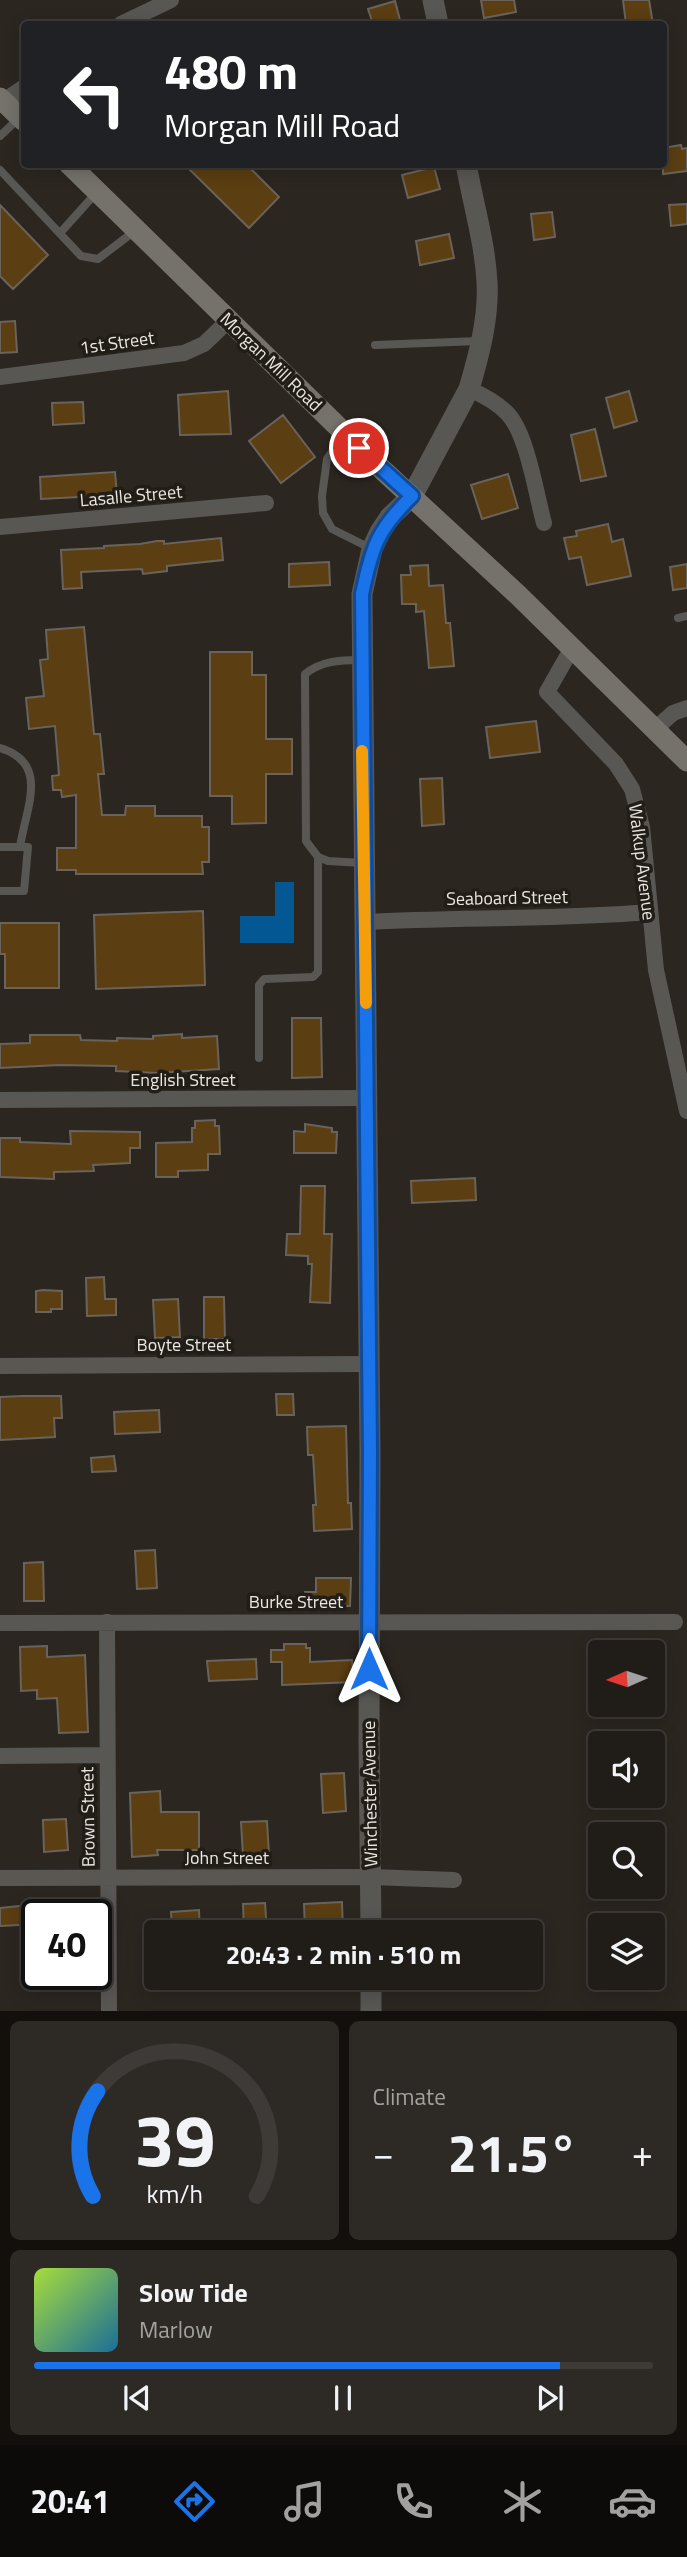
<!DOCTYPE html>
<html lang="en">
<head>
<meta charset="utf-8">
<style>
  body { margin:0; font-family:"Titillium Web",sans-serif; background:#2d2925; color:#f1f3f6; height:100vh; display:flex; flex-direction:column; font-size:26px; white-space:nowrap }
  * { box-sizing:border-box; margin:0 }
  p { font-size:23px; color:#a2a1a2 }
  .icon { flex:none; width:38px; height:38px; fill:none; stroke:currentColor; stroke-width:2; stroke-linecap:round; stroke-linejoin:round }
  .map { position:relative; height:2011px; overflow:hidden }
  .panel { display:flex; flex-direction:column; gap:10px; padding:10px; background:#120f0d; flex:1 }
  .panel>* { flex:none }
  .banner { position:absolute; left:21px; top:21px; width:646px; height:147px; border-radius:7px; box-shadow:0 4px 18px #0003,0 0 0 2px #3d3a37; background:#202124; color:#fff; overflow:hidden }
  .needle { width:46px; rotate:267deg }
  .fabs { position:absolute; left:588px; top:1640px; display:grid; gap:14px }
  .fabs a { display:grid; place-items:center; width:77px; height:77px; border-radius:7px; background:#201c18; box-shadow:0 4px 18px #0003,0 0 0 2px #3d3a37; font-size:35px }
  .speed { position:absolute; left:21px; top:1899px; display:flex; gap:14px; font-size:35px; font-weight:700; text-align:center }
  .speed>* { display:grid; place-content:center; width:91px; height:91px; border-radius:50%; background:#201c18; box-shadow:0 4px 18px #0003,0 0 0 2px #3d3a37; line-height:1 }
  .speed .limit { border:4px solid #111; border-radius:10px; background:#fff; color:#111 }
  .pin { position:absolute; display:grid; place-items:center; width:60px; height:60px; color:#fff; margin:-30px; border:4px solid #fff; border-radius:50%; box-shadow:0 2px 7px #0007 }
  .me { position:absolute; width:77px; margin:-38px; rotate:0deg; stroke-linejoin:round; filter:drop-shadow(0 0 5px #0008) }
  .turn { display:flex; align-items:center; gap:24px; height:147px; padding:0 28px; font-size:32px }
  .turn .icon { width:91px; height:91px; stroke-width:2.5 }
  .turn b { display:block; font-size:49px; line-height:60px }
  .big { font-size:52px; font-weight:700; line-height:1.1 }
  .panel .tile { flex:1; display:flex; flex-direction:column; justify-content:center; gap:10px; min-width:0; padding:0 24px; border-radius:10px; background:#2d2925 }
  .panel .dial { align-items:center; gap:0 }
  .dial svg { height:182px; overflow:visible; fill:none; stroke:#3d3a37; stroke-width:7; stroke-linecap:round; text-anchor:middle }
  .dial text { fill:#f1f3f6; stroke:none }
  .song { display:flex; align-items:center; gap:21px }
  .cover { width:84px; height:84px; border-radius:10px; background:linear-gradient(135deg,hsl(80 70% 55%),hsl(200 70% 35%)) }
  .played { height:7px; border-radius:4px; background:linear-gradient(90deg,#1a73e8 85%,#3d3a37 85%) }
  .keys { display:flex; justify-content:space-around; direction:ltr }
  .heat { display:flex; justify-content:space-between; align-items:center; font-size:38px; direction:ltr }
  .panel .tiles { flex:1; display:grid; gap:10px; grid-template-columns:1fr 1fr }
  .tile:last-child { grid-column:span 2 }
  .trip { position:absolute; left:144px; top:1920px; width:399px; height:70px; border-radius:7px; background:#201c18; box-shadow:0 4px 18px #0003,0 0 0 2px #3d3a37; font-weight:700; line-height:70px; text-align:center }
  .menu { display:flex; height:112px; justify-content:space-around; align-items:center; background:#0d0b0a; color:#a2a1a2 }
  .menu .icon { width:49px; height:49px }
  .menu .current { color:#1a73e8 }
  .menu b { font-size:32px; color:#f1f3f6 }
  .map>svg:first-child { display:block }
</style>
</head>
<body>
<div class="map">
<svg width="687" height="2011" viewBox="0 0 687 2011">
  <rect width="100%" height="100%" fill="#2b2620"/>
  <!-- water -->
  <path fill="#035893" d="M275,882H294V943H240V916H275Z"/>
  <!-- building -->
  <path fill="#5b3e11" stroke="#69635c" stroke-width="2" d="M481,0H514L516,12L484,18Z
    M623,0H649L653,24H626Z
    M395,1L400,20L385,24H373L368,9Z
    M681,145L682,149L687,148V171L663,174V148Z
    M184,164H246L279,197L249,228Z
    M434,167L440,189L408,198L402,175Z
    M687,204V224L671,226L669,205Z
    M0,205L48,255L13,289L0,276Z
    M552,212L555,237L534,240L531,214Z
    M449,234L454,258L420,265L416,241Z
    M15,321L17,352L0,353V322Z
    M228,391L231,434L180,435L178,395Z
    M629,391L637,421L614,428L606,398Z
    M83,402L84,423L53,425L52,403Z
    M283,415L315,457L281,483L249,441Z
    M595,429L606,476L581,481L571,435Z
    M115,472L117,495L41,499L40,477Z
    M508,474L518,508L482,519L471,485Z
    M608,524L612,542L623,539L631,576L587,585L581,557L569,559L564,538L577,536L576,531Z
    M221,538L223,560L167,566V571L143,574L142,569L81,572L82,588L63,589L61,550L104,548V546L140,544L157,541H164V544Z
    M329,562L330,585L289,587V564Z
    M687,564V588L673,590L670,567Z
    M428,565L429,586L443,585L446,623H450L454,666L429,668L424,611L416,612V604H402L401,575H411L410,566Z
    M84,627L94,734H100L104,774H98L102,815H125L126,806H155V816H202V827H209V862H202L203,874H76V870H57V848H76V795L62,797L61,790H53L52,776L59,775L55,726L29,729L26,698L44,696L40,660L48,659L46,630Z
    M210,652H252V675H266V739H292V774H266V823L232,824V796H210Z
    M536,721L540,752L490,758L486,727Z
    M442,778L444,824L422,826L420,779Z
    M203,911L205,985L96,989L94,915Z
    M0,923H59V988H5V954H0Z
    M292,1018H321L322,1077L292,1078Z
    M182,1034V1038L217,1036L219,1069L157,1073L116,1071V1066L59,1065L0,1068V1044L30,1043V1035H80L81,1040L117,1041V1038L153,1039V1036Z
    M215,1120V1126H219L220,1154H208V1170L178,1171V1177H156V1143L192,1142V1128H195V1121Z
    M305,1124L332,1128V1132H337L336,1153H294V1131L305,1132Z
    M70,1131L140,1132V1148H130V1163L93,1165L94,1171L54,1172V1179L0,1177V1138H20V1142L71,1144Z
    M475,1178L476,1200L412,1203L411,1181Z
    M301,1186H325L324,1234H332L330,1303L310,1302L312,1264H308V1256L286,1255L287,1234H300Z
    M104,1277L105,1299H116V1315L87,1316L86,1278Z
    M43,1290L62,1291V1309H51V1312H36V1291Z
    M204,1297H224L225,1339H204Z
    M178,1299L180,1337L155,1338L153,1300Z
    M276,1394H293L294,1415H277Z
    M22,1396H61L62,1418H54L55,1437L0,1440V1397Z
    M159,1410L160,1432L115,1434L114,1412Z
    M346,1426L348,1503H351L352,1529L314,1531L313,1505H316L313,1455H308L307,1427Z
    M114,1456L116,1471L92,1472L91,1458Z
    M155,1550L157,1588L137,1589L135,1551Z
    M43,1562L44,1601H24V1563Z
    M316,1578H351L350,1606H305V1592H316Z
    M284,1644H306V1648H310V1662L352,1660L354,1682L282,1685V1662H271V1650H284Z
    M47,1646V1657L85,1655L88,1732L59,1733L57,1698L37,1699V1690L21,1691L20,1647Z
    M256,1659L257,1679L209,1681L207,1661Z
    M344,1773L346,1811L323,1813L321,1774Z
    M160,1791L161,1812H199V1850H157L158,1855L132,1857L130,1793Z
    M66,1819L68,1850L44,1852L43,1820Z
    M267,1821L269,1855L243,1856L241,1822Z
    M342,1902L343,1932H305L304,1904Z
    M265,1903L267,1932H244L243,1904Z
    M37,1904V1924L0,1926V1908Z
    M199,1910L200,1932H172L171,1912Z"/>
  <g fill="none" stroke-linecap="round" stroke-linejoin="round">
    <!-- service -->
    <path stroke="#595754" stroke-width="8" d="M0,136L18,119
      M0,170L81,256L98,259L136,230
      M61,232L96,193
      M375,345L479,341
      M344,434L327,459L322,496L323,513L332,529L372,549
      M678,618L687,616
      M360,660C340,660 321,661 305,674L306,841L318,857L328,861L363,863
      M0,748C51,763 25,810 20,847
      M0,847H28L24,891H0
      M259,1058V985L264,979L313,977L318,972V857"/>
    <!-- minor -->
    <path stroke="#595754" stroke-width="16" d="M121,24L171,0
      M4,101L24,87
      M0,377L184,353L204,344L229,320
      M469,389C483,395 496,402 507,413C527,433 536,494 544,523
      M0,527L266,503
      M572,648L547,692L616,764L632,789L642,827L656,970L687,1111
      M654,730L673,713L687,708
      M365,922C459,917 554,920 649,912
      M0,1100L366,1098
      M0,1366L368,1364
      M107,1622L109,2011
      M0,1623L675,1622
      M0,1756L107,1755
      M0,1878L371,1877L454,1880"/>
    <!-- tertiary -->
    <path stroke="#595754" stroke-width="21" d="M433,0L438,24
      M371,1932L369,1741L370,1453L362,594L372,549L380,532L390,517L412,496L469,389C479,355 489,318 487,282C485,243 473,203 466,164
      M371,2011V1978"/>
    <!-- secondary -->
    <path stroke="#75726c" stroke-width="21" d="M0,98L24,121
      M69,164L374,462L518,595L687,761"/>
  </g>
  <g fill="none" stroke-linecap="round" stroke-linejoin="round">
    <!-- route casing -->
    <g stroke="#114b97" stroke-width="18">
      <path id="route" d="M359,448L412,496C377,530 372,547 362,594L370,1453L369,1669"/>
    </g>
    <!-- route -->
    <use href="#route" stroke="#1a73e8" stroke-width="12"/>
    <!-- slow -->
    <path stroke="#f59e0b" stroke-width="12" d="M362,751L366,1003"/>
  </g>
  <g text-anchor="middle" stroke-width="7" stroke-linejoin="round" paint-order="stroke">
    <!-- street labels -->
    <g font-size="18" fill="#eae6e2" stroke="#211d17">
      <text transform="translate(117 343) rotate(-8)" y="6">1st Street</text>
      <text transform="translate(271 362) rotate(44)" y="6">Morgan Mill Road</text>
      <text transform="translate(131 496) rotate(-5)" y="6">Lasalle Street</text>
      <text transform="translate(642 862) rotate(83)" y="6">Walkup Avenue</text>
      <text transform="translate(507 898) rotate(-1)" y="6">Seaboard Street</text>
      <text x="183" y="1086">English Street</text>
      <text x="184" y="1351">Boyte Street</text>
      <text x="296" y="1608">Burke Street</text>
      <text transform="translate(370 1794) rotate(-91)" y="6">Winchester Avenue</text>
      <text transform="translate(88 1817) rotate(-91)" y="6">Brown Street</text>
      <text x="227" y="1864">John Street</text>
    </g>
  </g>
</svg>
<div class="fabs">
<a><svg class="needle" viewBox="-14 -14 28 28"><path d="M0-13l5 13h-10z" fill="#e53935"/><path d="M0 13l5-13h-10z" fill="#a2a1a2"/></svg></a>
<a><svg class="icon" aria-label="sound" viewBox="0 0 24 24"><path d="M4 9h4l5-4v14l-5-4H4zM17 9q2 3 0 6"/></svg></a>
<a><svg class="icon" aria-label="search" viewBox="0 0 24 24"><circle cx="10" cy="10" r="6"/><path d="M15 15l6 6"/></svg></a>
<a><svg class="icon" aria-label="layers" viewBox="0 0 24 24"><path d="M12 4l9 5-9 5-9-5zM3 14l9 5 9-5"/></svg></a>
</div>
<div class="speed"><div class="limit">40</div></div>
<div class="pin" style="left:359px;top:448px;background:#d93025"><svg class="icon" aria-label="arrive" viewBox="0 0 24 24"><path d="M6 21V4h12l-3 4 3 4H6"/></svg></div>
<svg class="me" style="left:369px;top:1669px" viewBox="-20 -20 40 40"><path d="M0-17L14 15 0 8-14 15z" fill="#1a73e8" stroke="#fff" stroke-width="4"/></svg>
<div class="trip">20:43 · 2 min · 510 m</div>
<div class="banner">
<div class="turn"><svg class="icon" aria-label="left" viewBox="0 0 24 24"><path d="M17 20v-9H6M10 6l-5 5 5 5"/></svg><div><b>480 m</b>Morgan Mill Road</div></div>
</div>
</div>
<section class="panel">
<div class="tiles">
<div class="tile dial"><svg viewBox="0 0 100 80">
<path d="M14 69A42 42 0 1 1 86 69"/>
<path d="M14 69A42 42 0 0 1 16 23" stroke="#1a73e8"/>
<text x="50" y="56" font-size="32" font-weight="700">39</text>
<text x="50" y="72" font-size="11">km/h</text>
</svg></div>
<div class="tile"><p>Climate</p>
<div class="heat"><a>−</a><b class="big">21.5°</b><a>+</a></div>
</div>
<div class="tile">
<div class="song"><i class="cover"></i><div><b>Slow Tide</b><p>Marlow</p></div></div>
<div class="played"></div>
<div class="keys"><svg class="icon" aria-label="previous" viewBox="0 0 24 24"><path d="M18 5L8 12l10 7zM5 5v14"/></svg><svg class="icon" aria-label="pause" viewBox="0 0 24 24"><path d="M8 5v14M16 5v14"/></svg><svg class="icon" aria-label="next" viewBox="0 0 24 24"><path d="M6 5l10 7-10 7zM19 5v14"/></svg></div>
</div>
</div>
</section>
<nav class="menu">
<b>20:41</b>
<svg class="icon current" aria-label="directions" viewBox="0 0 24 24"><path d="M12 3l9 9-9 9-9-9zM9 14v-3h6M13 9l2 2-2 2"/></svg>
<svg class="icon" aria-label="music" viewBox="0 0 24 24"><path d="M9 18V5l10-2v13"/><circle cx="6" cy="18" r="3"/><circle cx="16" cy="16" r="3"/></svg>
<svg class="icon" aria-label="phone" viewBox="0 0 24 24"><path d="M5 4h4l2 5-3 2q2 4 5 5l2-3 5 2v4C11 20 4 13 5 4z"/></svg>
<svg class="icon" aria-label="climate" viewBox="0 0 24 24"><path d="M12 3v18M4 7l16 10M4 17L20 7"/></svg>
<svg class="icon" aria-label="car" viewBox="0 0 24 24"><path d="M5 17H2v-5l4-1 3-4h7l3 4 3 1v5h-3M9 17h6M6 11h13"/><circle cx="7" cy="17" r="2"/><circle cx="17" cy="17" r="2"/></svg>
</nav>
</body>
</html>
